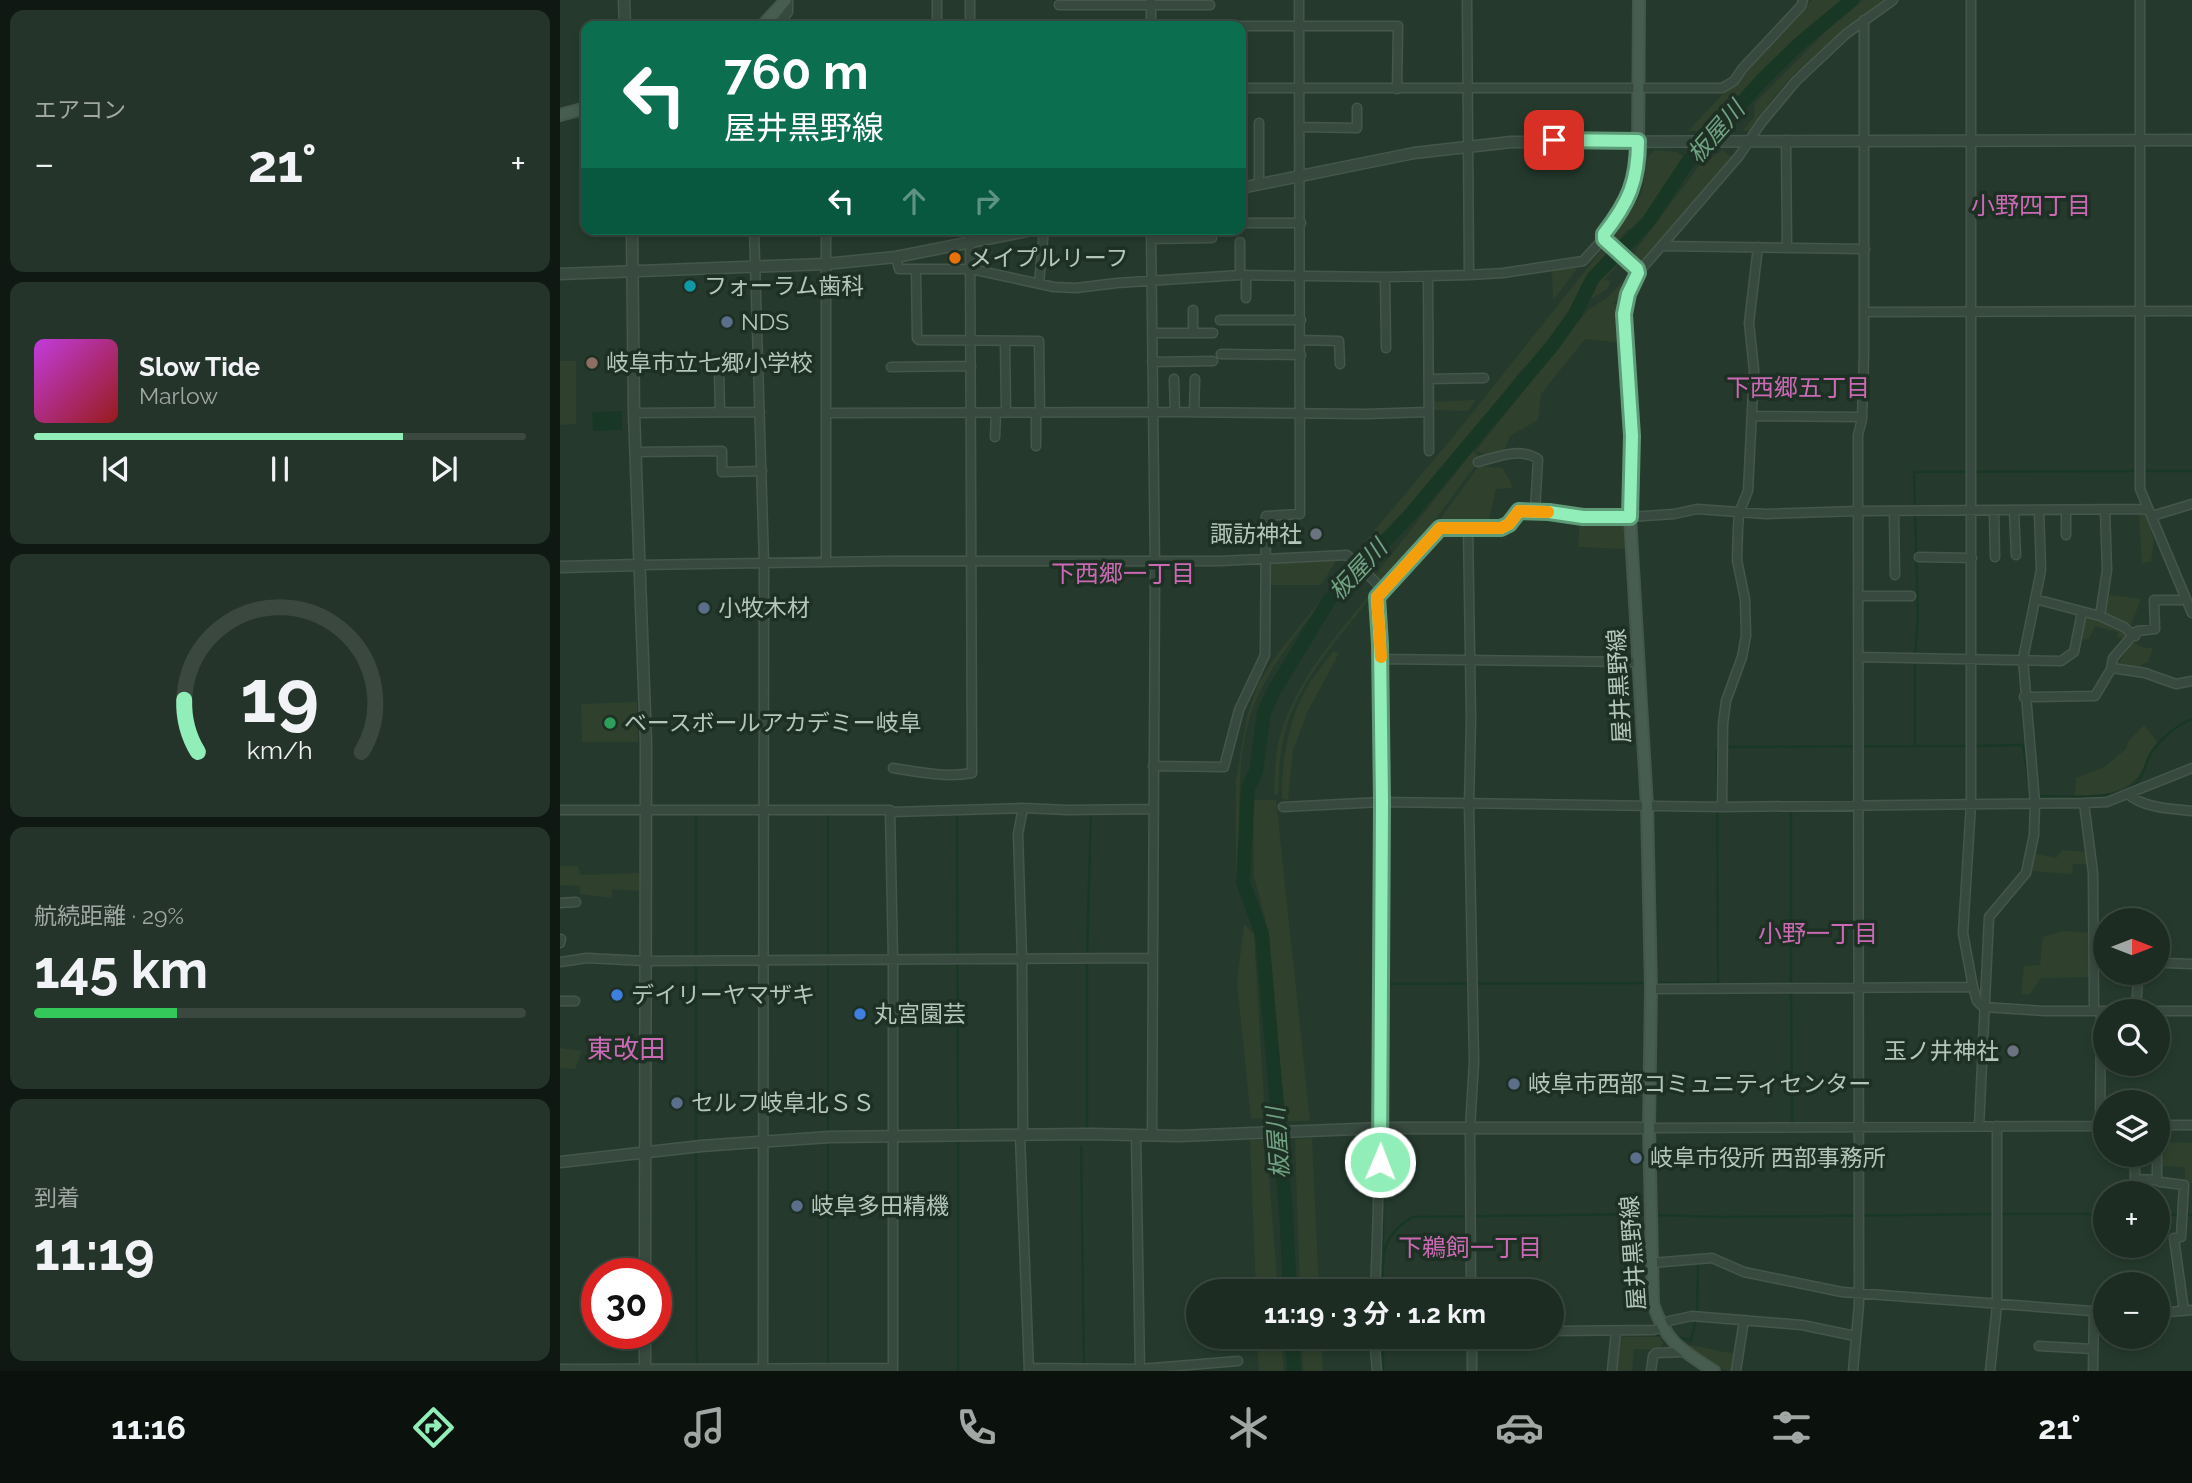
<!DOCTYPE html>
<html lang="ja">
<head>
<meta charset="utf-8">
<style>
  body { margin:0; font-family:Raleway,"Noto Sans JP",sans-serif; background:#25342a; color:#f1f3f6; height:100vh; display:flex; flex-direction:column; font-size:26px; white-space:nowrap }
  * { box-sizing:border-box; margin:0 }
  p { font-size:23px; color:#a0a7a5 }
  .icon { flex:none; width:38px; height:38px; fill:none; stroke:currentColor; stroke-width:2; stroke-linecap:round; stroke-linejoin:round }
  .map { position:relative; flex:1; overflow:hidden }
  .sheet { display:flex; flex-direction:column; gap:10px; padding:10px; background:#0f1813; width:560px }
  .sheet>* { flex:none }
  .top-card { position:absolute; left:21px; top:21px; width:665px; height:214px; border-radius:14px; box-shadow:0 4px 10px #0003,0 0 0 2px #3a4840; background:#0b6e4f; color:#fff; overflow:hidden }
  .needle { width:46px; rotate:90deg }
  .buttons { position:absolute; left:1533px; top:908px; display:grid; gap:14px }
  .buttons a { display:grid; place-items:center; width:77px; height:77px; border-radius:50%; background:#1c2c22; box-shadow:0 4px 10px #0003,0 0 0 2px #3a4840; font-size:35px }
  .speed { position:absolute; left:21px; top:1258px; display:flex; gap:14px; font-size:35px; font-weight:700; text-align:center }
  .speed>* { display:grid; place-content:center; width:91px; height:91px; border-radius:50%; background:#1c2c22; box-shadow:0 4px 10px #0003,0 0 0 2px #3a4840; line-height:1 }
  .speed .limit { border:10px solid #d22; background:#fff; color:#111 }
  .pin { position:absolute; display:grid; place-items:center; width:60px; height:60px; color:#fff; margin:-30px; border-radius:14px; box-shadow:0 4px 10px #0006 }
  .me { position:absolute; width:77px; margin:-38px; rotate:1deg; stroke-linejoin:round; filter:drop-shadow(0 0 5px #0008) }
  .turn { display:flex; align-items:center; gap:24px; height:147px; padding:0 28px; font-size:32px }
  .turn .icon { width:91px; height:91px; stroke-width:2.5 }
  .turn b { display:block; font-size:49px; line-height:60px }
  .lanes { display:flex; align-items:center; height:66px; padding:0 28px; background:#0003; justify-content:center; gap:35px; direction:ltr }
  .lanes .off { opacity:.35 }
  .big { font-size:52px; font-weight:700; line-height:1.1 }
  .sheet .card { flex:1; display:flex; flex-direction:column; justify-content:center; gap:10px; min-width:0; padding:0 24px; border-radius:14px; background:#25342a }
  .sheet .dial { align-items:center; gap:0 }
  .dial svg { height:182px; overflow:visible; fill:none; stroke:#3a4840; stroke-width:7; stroke-linecap:round; text-anchor:middle }
  .dial text { fill:#f1f3f6; stroke:none }
  .song { display:flex; align-items:center; gap:21px }
  .cover { width:84px; height:84px; border-radius:10px; background:linear-gradient(135deg,hsl(290 70% 55%),hsl(0 70% 35%)) }
  .played { height:7px; border-radius:4px; background:linear-gradient(90deg,#91eeb8 75%,#3a4840 75%) }
  .keys { display:flex; justify-content:space-around; direction:ltr }
  .heat { display:flex; justify-content:space-between; align-items:center; font-size:38px; direction:ltr }
  .charge { height:10px; border-radius:5px; background:linear-gradient(90deg,#34c759 29%,#3a4840 0) }
  .trip { position:absolute; left:626px; top:1279px; width:378px; height:70px; border-radius:35px; background:#1c2c22; box-shadow:0 4px 10px #0003,0 0 0 2px #3a4840; font-weight:700; line-height:70px; text-align:center }
  .tab-bar { display:flex; height:112px; justify-content:space-around; align-items:center; background:#0b120e; color:#a0a7a5 }
  .tab-bar .icon { width:49px; height:49px }
  .tab-bar .on { color:#91eeb8 }
  .tab-bar b { font-size:32px; color:#f1f3f6 }
  main { display:flex; flex:1; min-height:0 }
  .map>svg:first-child { display:block }
</style>
</head>
<body>
<main>
<section class="sheet">
<div class="card"><p>エアコン</p>
<div class="heat"><a>−</a><b class="big">21°</b><a>+</a></div>
</div>
<div class="card">
<div class="song"><i class="cover"></i><div><b>Slow Tide</b><p>Marlow</p></div></div>
<div class="played"></div>
<div class="keys"><svg class="icon" aria-label="previous" viewBox="0 0 24 24"><path d="M18 5L8 12l10 7zM5 5v14"/></svg><svg class="icon" aria-label="pause" viewBox="0 0 24 24"><path d="M8 5v14M16 5v14"/></svg><svg class="icon" aria-label="next" viewBox="0 0 24 24"><path d="M6 5l10 7-10 7zM19 5v14"/></svg></div>
</div>
<div class="card dial"><svg viewBox="0 0 100 80">
<path d="M14 69A42 42 0 1 1 86 69"/>
<path d="M14 69A42 42 0 0 1 8 46" stroke="#91eeb8"/>
<text x="50" y="56" font-size="32" font-weight="700">19</text>
<text x="50" y="72" font-size="11">km/h</text>
</svg></div>
<div class="card"><p>航続距離 · 29%</p><b class="big">145 km</b><div class="charge"></div></div>
<div class="card"><p>到着</p><b class="big">11:19</b></div>
</section>
<div class="map">
<svg width="1632" height="1371" viewBox="0 0 1632 1371">
  <rect width="100%" height="100%" fill="#253a2d"/>
  <!-- green -->
  <path fill="#2f412d" d="M1252,0H1284C1237,37 1186,85 1148,131H1128Z
    M1303,0H1326L1305,14L1268,44L1246,67L1236,72L1213,98L1191,132L1183,130L1194,117L1195,103L1271,26Z
    M1095,150L1117,152L1124,157L1120,168L1088,222L1067,230L1056,243L1054,235L1082,193L1087,158Z
    M1163,150L1171,157L1080,264L1072,255L1139,166Z
    M1044,247L1049,248L1048,251L1021,285L1018,301L1011,320L958,374L923,422L897,450L889,463L807,555L798,556V550L897,432Z
    M1063,259L1044,280L1051,281L1047,289L1028,301L1023,298C1033,278 1042,267 1063,259Z
    M1015,268L1017,269L993,300L992,270Z
    M1074,269L1073,286L1053,304L1061,303V343L1025,339L981,394L978,420L950,436L944,451L927,455L916,451L1026,312L1049,296Z
    M0,361H16V424L0,425Z
    M916,400L908,411L871,410V402Z
    M913,451L921,458L845,560L823,581L816,574Z
    M919,466L942,468L951,482L952,488L936,489L928,524H882V516Z
    M1579,514C1590,513 1591,521 1594,529L1591,530L1594,540L1591,561L1582,564Z
    M1020,519L1064,521L1066,549L1018,547Z
    M708,561H776L761,585H708Z
    M789,564L794,568C757,606 706,666 690,716C675,767 680,823 680,875H676V780L687,716L698,684L713,660Z
    M813,590L815,592C780,637 735,683 723,740C719,758 719,777 718,795H714C715,776 715,754 720,736C737,678 777,635 813,590Z
    M1549,595L1581,599L1565,639L1557,637L1558,632L1535,626L1529,639L1519,640L1524,617L1541,620Z
    M1572,642L1585,648H1593L1588,662L1581,665L1579,671L1556,667Z
    M773,651L779,653L747,713L733,750L728,800L722,799C721,759 729,717 750,682C757,672 766,662 773,651Z
    M77,702L78,742H22L21,704Z
    M1584,725L1598,743C1590,753 1588,762 1581,772C1567,795 1539,795 1515,796L1516,778L1543,768L1566,749L1568,742Z
    M693,800H716L750,1121H726L705,917L694,877Z
    M1502,850L1527,852L1529,864H1513L1512,874L1471,871L1473,853L1496,858Z
    M0,866H18L20,875L79,873V891L53,889L51,898L20,894V886L0,885Z
    M684,924L694,934L705,1118L691,1119L677,982Z
    M1504,931L1531,933L1529,977L1481,978L1470,994H1461L1464,966L1480,965L1483,937Z
    M0,1048L22,1051L15,1069L0,1068Z
    M752,1138L759,1291H740L735,1139Z
    M690,1140H706L718,1291H696Z
    M1600,1142L1632,1143V1183L1625,1182V1167L1600,1166Z
    M697,1337H721L724,1371H699Z
    M742,1337H761L763,1371H743Z
    M1061,1337H1100L1103,1343L1099,1350L1074,1349L1072,1371H1057Z
    M1124,1344L1175,1354L1172,1371C1153,1371 1137,1357 1124,1344Z"/>
  <!-- water -->
  <path fill="#193725" d="M62,411V430L33,431L32,412Z"/>
  <g fill="none" stroke-linecap="round" stroke-linejoin="round">
    <!-- stream -->
    <path stroke="#193725" stroke-width="2.5" d="M1583,471H1632
      M1355,655L1358,618L1354,472L1577,471
      M1355,746H1407
      M1414,746L1463,745L1471,796
      M1478,796C1503,796 1553,801 1573,786C1584,778 1585,763 1591,753C1600,739 1617,725 1632,719
      M1231,809V985
      M397,813L398,1132
      M268,814V1367
      M136,957V814
      M136,964V1143
      M1095,983H1158L1157,750L1166,747L1355,746V661
      M824,984L1087,983
      M1231,991L1232,1123
      M527,1128V956L531,810
      M398,1138V1371
      M521,1147L524,1368
      M136,1150L137,1367
      M1440,1214H1545
      M1598,1214L1632,1215
      M1094,1215L1162,1217L1433,1214
      M823,1249V1151
      M823,1292C823,1256 819,1238 852,1217L1087,1214
      M1064,1334L1103,1335
      M1113,1335L1131,1341L1137,1313L1138,1263
      M823,1337V1371
      M637,1359V1371
      M1056,1371L1057,1357"/>
    <!-- river -->
    <path stroke="#193725" stroke-width="14" d="M730,1292L726,1211L702,934L683,882L688,788L696,772L704,712L715,689L769,600L849,516L992,346L1015,314L1033,278L1088,222L1127,163L1204,78L1239,44L1292,0
      M732,1337L734,1371"/>
    <!-- minor casing -->
    <g stroke="#45564b" stroke-width="11">
      <path id="minor" d="M377,0V26
        M410,0V26
        M907,0L909,275
        M1411,0V804L1403,933L1413,987L1417,1001L1423,1007L1485,1011H1632
        M1580,0V489L1632,613
        M499,5H650
        M217,26L228,12V0
        M591,26V0
        M657,26H838L837,89
        M681,88H1162L1174,81L1182,69L1241,6L1243,0
        M740,127L797,128V108
        M1226,140L1227,247
        M699,184V123
        M681,223H741
        M194,229L204,563L203,1371
        M266,229V561
        M591,229L595,572L592,1136
        M591,239L652,238
        M1103,246L1305,249
        M336,257L339,269H411L494,287L516,288L557,283L680,275L825,277L909,275L943,273L1023,261L1043,239
        M356,269L357,338L359,340L479,341L480,413
        M1078,273L1179,156L1201,123L1236,81L1286,34L1333,0
        M680,275V242
        M686,275V298
        M868,276L869,451
        M825,277L826,348
        M479,284L484,229
        M633,310V333
        M1305,312L1632,311
        M660,320H741
        M592,333H653
        M741,340L779,341L780,364
        M445,341L446,413
        M661,354L741,355
        M592,362L653,361
        M331,367L411,366
        M159,369L160,412
        M614,379L615,412
        M869,379L924,378
        M634,412L635,379
        M74,413L200,412
        M266,413L615,412L806,414L868,412
        M476,413V446
        M1192,416L1302,417
        M435,437L436,413
        M75,452L162,451V472L202,471
        M918,462C937,457 960,447 978,459L975,511
        M1334,511L1335,575
        M1434,511L1435,557
        M1454,511L1456,555
        M1506,511V535
        M1592,516L1632,504
        M908,527L911,719L909,805L914,1062L910,1129L911,1292
        M1359,557L1412,558
        M79,565L330,561H660L787,555L824,590
        M1299,596H1351
        M1475,599L1540,616L1547,570L1545,511
        M1573,635L1575,636L1577,631L1595,629L1594,600H1626
        M1299,657L1501,661L1514,652L1522,612
        M821,659L1079,662
        M1552,668L1585,673L1616,684L1632,681
        M1464,697L1535,696L1551,669L1553,658L1573,635L1564,627L1540,616
        M593,766L664,767L679,710L705,655L706,516L740,514L739,0
        M333,768C359,772 387,778 412,773L410,229
        M1568,794C1583,808 1612,809 1632,811
        M1524,803L1533,873L1534,1011
        M723,807L822,802L1162,807L1524,803L1547,802L1632,768
        M1162,807L1163,724L1166,701L1182,657L1186,636L1185,599L1177,560L1178,528L1179,513L1188,491L1194,370L1189,323L1198,247
        M0,810H330L332,812L463,808L508,810L592,809
        M330,810L333,960V1371
        M0,903L16,902
        M0,943L1,939
        M0,962L27,958L85,961L591,958
        M1606,963L1632,964
        M1091,989L1413,987
        M0,1001H15
        M1576,1011L1578,978
        M1598,1125H1632
        M1540,1126L1541,1011
        M1419,1127L1429,917L1466,873L1474,835L1475,803L1463,659L1481,570L1479,511
        M1089,1128L1545,1126
        M460,1136L469,1371
        M463,1136L462,959L458,834L463,808
        M576,1136L580,1371
        M1575,1155V1179L1597,1180V1155
        M1597,1180L1600,1182L1624,1185L1621,1237L1614,1238L1624,1311
        M1091,1263L1152,1258L1184,1272L1282,1292L1545,1312
        M815,1292C821,1154 821,1016 822,878C822,785 825,690 817,597L880,528H941L949,524L959,511L989,512L1023,517H1070L1114,514L1137,509L1206,514L1298,511L1588,509
        M1598,1313L1632,1310
        M992,1331L1094,1330L1101,1328L1109,1321L1132,1316L1242,1325L1295,1336
        M814,1337L817,1371
        M912,1337V1371
        M1479,1346L1533,1349
        M469,1368L580,1369L678,1361
        M0,1369L333,1368
        M1052,1371L1056,1331
        M1091,1371L1093,1356L1096,1353L1124,1352
        M1176,1371L1184,1320
        M1293,1371L1299,1304L1298,435L1302,419L1304,354V20
        M1430,1371L1437,1305V1126
        M1533,1371L1534,1311"/>
    </g>
    <!-- tertiary casing -->
    <g stroke="#45564b" stroke-width="13">
      <path id="tertiary" d="M64,0L65,26
        M681,188L854,153L951,142L1632,140
        M72,229L74,413L86,743L85,1274
        M0,274L265,264L336,257L477,229
        M0,567L79,565
        M0,1162L141,1146L269,1137L532,1134L619,1136L821,1128H1089
        M85,1334V1371"/>
    </g>
    <!-- secondary casing -->
    <g stroke="#45564b" stroke-width="14">
      <path id="secondary" d="M1079,0L1078,157L1071,195L1044,234L1043,239L1077,269L1078,273L1068,294L1064,314L1072,436L1070,517L1087,806L1091,989L1089,1128L1093,1304C1106,1342 1121,1350 1154,1371
        M202,26L226,0
        M0,115L26,108"/>
    </g>
    <!-- minor -->
    <use href="#minor" stroke="#384a3f" stroke-width="8"/>
    <!-- tertiary -->
    <use href="#tertiary" stroke="#384a3f" stroke-width="10"/>
    <!-- secondary -->
    <use href="#secondary" stroke="#475d50" stroke-width="10"/>
  </g>
  <g fill="none" stroke-linecap="round" stroke-linejoin="round">
    <!-- route casing -->
    <g stroke="#5e9b78" stroke-width="18">
      <path id="route" d="M820,1162L822,802L820,644L817,597L880,528H941L949,524L959,511L989,512L1023,517H1070L1072,436L1064,314L1068,294L1078,273L1077,269L1044,239V234C1069,202 1078,181 1078,141L994,140"/>
    </g>
    <!-- route -->
    <use href="#route" stroke="#91eeb8" stroke-width="12"/>
    <!-- slow -->
    <path stroke="#f59e0b" stroke-width="12" d="M821,657L817,597L880,528H941L949,524L959,511L988,512"/>
  </g>
  <!-- markers -->
  <circle fill="#e8710a" stroke="#1e2f24" stroke-width="2.5" cx="395" cy="258" r="7"/>
  <circle fill="#0f9aa8" stroke="#1e2f24" stroke-width="2.5" cx="130" cy="286" r="7"/>
  <g fill="#5c6f8a" stroke="#1e2f24" stroke-width="2.5">
    <circle cx="167" cy="322" r="7"/>
    <circle cx="144" cy="608" r="7"/>
    <circle cx="954" cy="1084" r="7"/>
    <circle cx="117" cy="1103" r="7"/>
    <circle cx="1076" cy="1158" r="7"/>
    <circle cx="237" cy="1206" r="7"/>
  </g>
  <circle fill="#8d6e63" stroke="#1e2f24" stroke-width="2.5" cx="32" cy="363" r="7"/>
  <g fill="#6b7280" stroke="#1e2f24" stroke-width="2.5">
    <circle cx="756" cy="534" r="7"/>
    <circle cx="1453" cy="1051" r="7"/>
  </g>
  <circle fill="#2e9e5b" stroke="#1e2f24" stroke-width="2.5" cx="50" cy="723" r="7"/>
  <g fill="#3f7fe0" stroke="#1e2f24" stroke-width="2.5">
    <circle cx="57" cy="995" r="7"/>
    <circle cx="300" cy="1014" r="7"/>
  </g>
  <g text-anchor="middle" stroke-width="7" stroke-linejoin="round" paint-order="stroke">
    <!-- poi labels -->
    <g font-size="23" fill="#b4c6bb" stroke="#1e2f24" text-anchor="start">
      <text x="409" y="266">メイプルリーフ</text>
      <text x="144" y="294">フォーラム歯科</text>
      <text x="181" y="330">NDS</text>
      <text x="46" y="371">岐阜市立七郷小学校</text>
      <text x="742" y="542" text-anchor="end">諏訪神社</text>
      <text x="158" y="616">小牧木材</text>
      <text x="64" y="731">ベースボールアカデミー岐阜</text>
      <text x="71" y="1003">デイリーヤマザキ</text>
      <text x="314" y="1022">丸宮園芸</text>
      <text x="1439" y="1059" text-anchor="end">玉ノ井神社</text>
      <text x="968" y="1092">岐阜市西部コミュニティセンター</text>
      <text x="131" y="1111">セルフ岐阜北ＳＳ</text>
      <text x="1090" y="1166">岐阜市役所 西部事務所</text>
      <text x="251" y="1214">岐阜多田精機</text>
    </g>
    <!-- street labels -->
    <g font-size="23" fill="#b4c6bb" stroke="#1e2f24">
      <text transform="translate(1059 686) rotate(-93)" y="8">屋井黒野線</text>
      <text transform="translate(1073 1253) rotate(-94)" y="8">屋井黒野線</text>
    </g>
    <!-- water labels -->
    <g font-size="24" font-style="italic" fill="#70a283" stroke="#1e2f24">
      <text transform="translate(1156 132) rotate(-49)" y="8">板屋川</text>
      <text transform="translate(798 570) rotate(-47)" y="8">板屋川</text>
      <text transform="translate(718 1143) rotate(-94)" y="8">板屋川</text>
    </g>
    <!-- neighbourhood labels -->
    <g font-size="24" fill="#cb6ab4" stroke="#1e2f24">
      <text x="1471" y="214">小野四丁目</text>
      <text x="1238" y="396">下西郷五丁目</text>
      <text x="563" y="582">下西郷一丁目</text>
      <text x="1258" y="942">小野一丁目</text>
      <text x="910" y="1256">下鵜飼一丁目</text>
    </g>
    <!-- quarter labels -->
    <g font-size="26" fill="#cb6ab4" stroke="#1e2f24">
      <text x="66" y="1058">東改田</text>
    </g>
  </g>
</svg>
<div class="buttons">
<a><svg class="needle" viewBox="-14 -14 28 28"><path d="M0-13l5 13h-10z" fill="#e53935"/><path d="M0 13l5-13h-10z" fill="#a0a7a5"/></svg></a>
<a><svg class="icon" aria-label="search" viewBox="0 0 24 24"><circle cx="10" cy="10" r="6"/><path d="M15 15l6 6"/></svg></a>
<a><svg class="icon" aria-label="layers" viewBox="0 0 24 24"><path d="M12 4l9 5-9 5-9-5zM3 14l9 5 9-5"/></svg></a>
<a>+</a>
<a>−</a>
</div>
<div class="speed"><div class="limit">30</div></div>
<div class="pin" style="left:994px;top:140px;background:#d93025"><svg class="icon" aria-label="arrive" viewBox="0 0 24 24"><path d="M6 21V4h12l-3 4 3 4H6"/></svg></div>
<svg class="me" style="left:820px;top:1162px" viewBox="-20 -20 40 40"><circle r="17" fill="#91eeb8" stroke="#fff" stroke-width="3"/><path d="M0-11L8 9 0 5-8 9z" fill="#fff"/></svg>
<div class="trip">11:19 · 3 分 · 1.2 km</div>
<div class="top-card">
<div class="turn"><svg class="icon" aria-label="left" viewBox="0 0 24 24"><path d="M17 20v-9H6M10 6l-5 5 5 5"/></svg><div><b>760 m</b>屋井黒野線</div></div>
<div class="lanes"><svg class="icon" aria-label="left" viewBox="0 0 24 24"><path d="M17 20v-9H6M10 6l-5 5 5 5"/></svg><svg class="icon off" aria-label="ahead" viewBox="0 0 24 24"><path d="M12 20V5M6 11l6-6 6 6"/></svg><svg class="icon off" aria-label="right" viewBox="0 0 24 24"><path d="M7 20v-9h11M14 6l5 5-5 5"/></svg></div>
</div>
</div>
</main>
<nav class="tab-bar">
<b>11:16</b>
<svg class="icon on" aria-label="directions" viewBox="0 0 24 24"><path d="M12 3l9 9-9 9-9-9zM9 14v-3h6M13 9l2 2-2 2"/></svg>
<svg class="icon" aria-label="music" viewBox="0 0 24 24"><path d="M9 18V5l10-2v13"/><circle cx="6" cy="18" r="3"/><circle cx="16" cy="16" r="3"/></svg>
<svg class="icon" aria-label="phone" viewBox="0 0 24 24"><path d="M5 4h4l2 5-3 2q2 4 5 5l2-3 5 2v4C11 20 4 13 5 4z"/></svg>
<svg class="icon" aria-label="climate" viewBox="0 0 24 24"><path d="M12 3v18M4 7l16 10M4 17L20 7"/></svg>
<svg class="icon" aria-label="car" viewBox="0 0 24 24"><path d="M5 17H2v-5l4-1 3-4h7l3 4 3 1v5h-3M9 17h6M6 11h13"/><circle cx="7" cy="17" r="2"/><circle cx="17" cy="17" r="2"/></svg>
<svg class="icon" aria-label="filters" viewBox="0 0 24 24"><path d="M4 7h16M4 17h16"/><circle cx="9" cy="7" r="2"/><circle cx="15" cy="17" r="2"/></svg>
<b>21°</b>
</nav>
</body>
</html>
